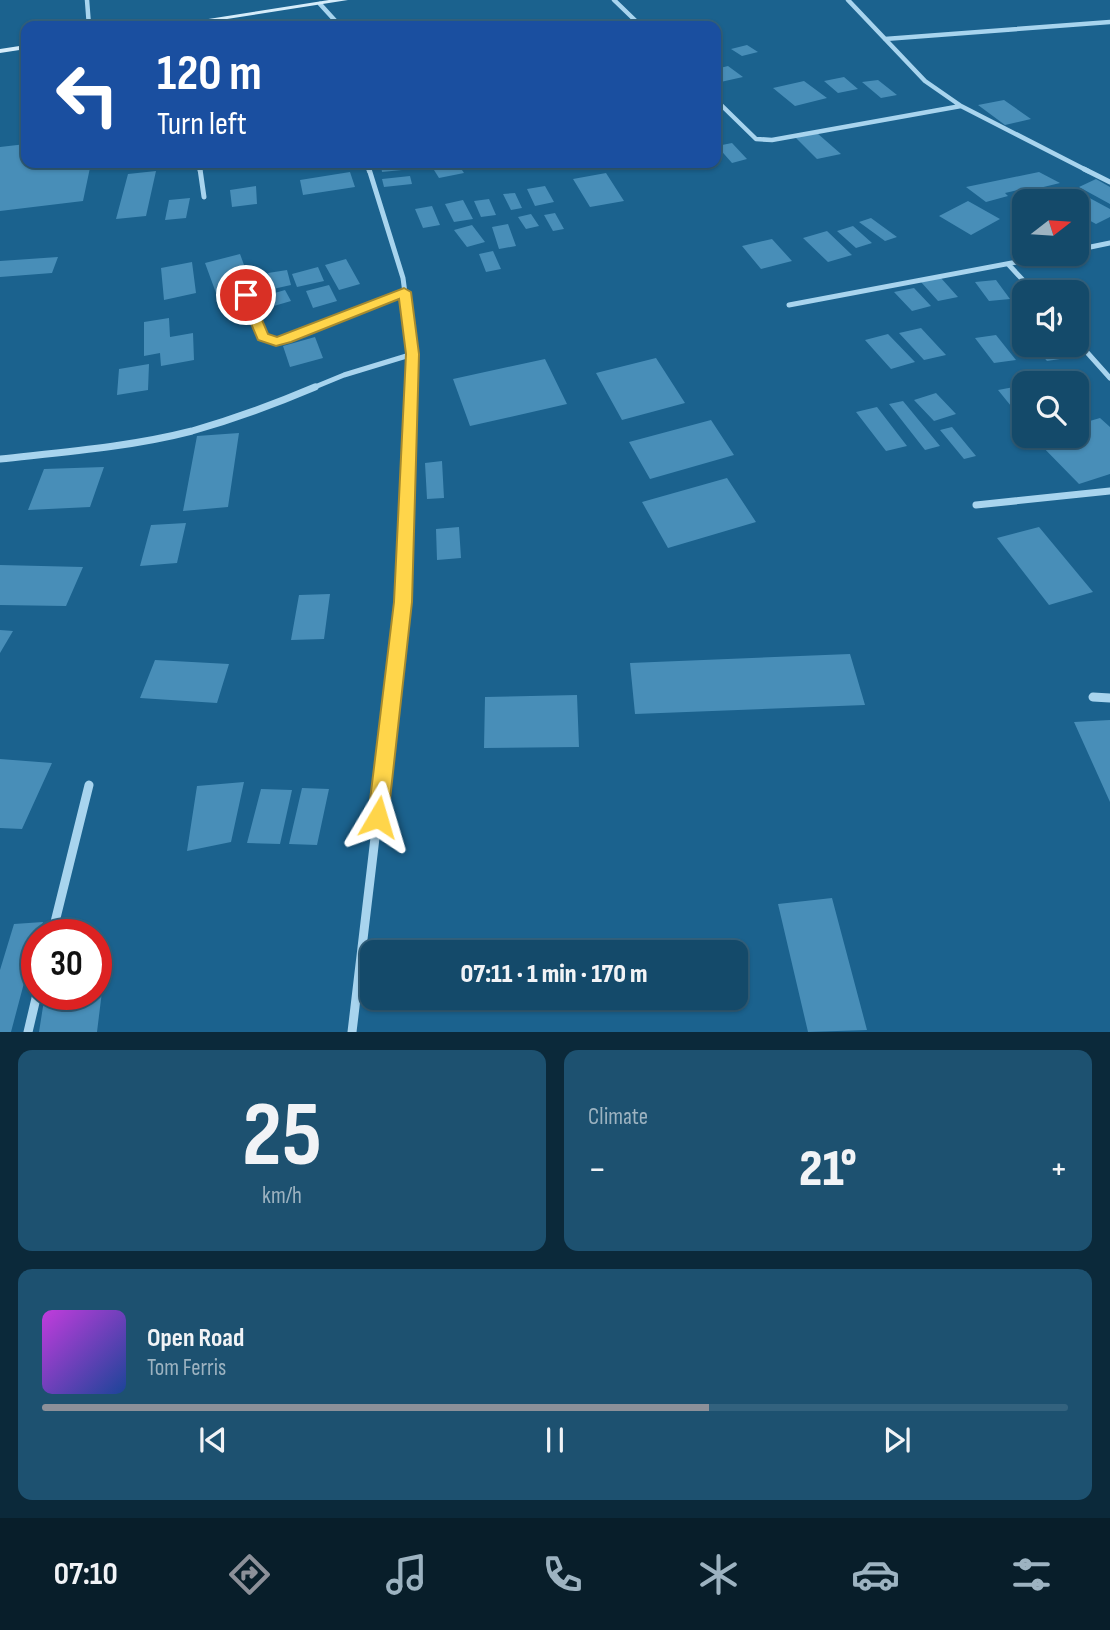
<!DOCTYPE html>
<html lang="en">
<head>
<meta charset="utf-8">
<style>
  body { margin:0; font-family:"Sofia Sans Condensed",sans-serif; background:#1d5170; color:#f1f3f6; height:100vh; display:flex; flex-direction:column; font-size:26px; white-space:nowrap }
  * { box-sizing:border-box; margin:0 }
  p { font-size:23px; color:#9db3c1 }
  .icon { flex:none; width:38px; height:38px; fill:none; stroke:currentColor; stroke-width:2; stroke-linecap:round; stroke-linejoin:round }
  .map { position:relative; height:1032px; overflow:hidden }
  .sheet { display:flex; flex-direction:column; gap:18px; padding:18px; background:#0b293a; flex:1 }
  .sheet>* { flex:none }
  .top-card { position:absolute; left:21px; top:21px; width:700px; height:147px; border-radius:14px; box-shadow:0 2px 5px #0004,0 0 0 2px #33627e; background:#1a4fa0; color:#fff; overflow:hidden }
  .needle { width:46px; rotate:73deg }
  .tools { position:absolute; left:1012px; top:189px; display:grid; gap:14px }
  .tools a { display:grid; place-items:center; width:77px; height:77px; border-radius:14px; background:#144a6a; box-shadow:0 2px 5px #0004,0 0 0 2px #33627e; font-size:35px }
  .speed { position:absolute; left:21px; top:919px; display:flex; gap:14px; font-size:35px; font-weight:700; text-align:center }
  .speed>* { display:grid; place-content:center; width:91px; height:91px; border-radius:50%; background:#144a6a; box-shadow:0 2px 5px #0004,0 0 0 2px #33627e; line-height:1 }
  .speed .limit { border:10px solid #d22; background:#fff; color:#111 }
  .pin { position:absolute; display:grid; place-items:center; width:60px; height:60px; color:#fff; margin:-30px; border:4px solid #fff; border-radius:50%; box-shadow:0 2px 7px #0007 }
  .me { position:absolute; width:77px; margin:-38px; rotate:7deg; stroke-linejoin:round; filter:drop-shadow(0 0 5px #0008) }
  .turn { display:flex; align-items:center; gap:24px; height:147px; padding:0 21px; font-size:32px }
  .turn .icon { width:91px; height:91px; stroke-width:2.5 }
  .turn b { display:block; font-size:49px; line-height:60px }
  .big { font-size:52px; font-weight:800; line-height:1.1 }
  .sheet .card { flex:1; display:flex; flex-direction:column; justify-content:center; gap:10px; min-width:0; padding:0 24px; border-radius:14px; background:#1d5170 }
  .sheet .dial { align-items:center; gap:0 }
  .dial b { font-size:91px; line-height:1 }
  .song { display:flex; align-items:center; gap:21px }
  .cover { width:84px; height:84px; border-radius:10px; background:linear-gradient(135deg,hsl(290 70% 55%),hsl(220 70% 35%)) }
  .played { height:7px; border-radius:4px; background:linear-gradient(90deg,#8c9099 65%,#33627e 65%) }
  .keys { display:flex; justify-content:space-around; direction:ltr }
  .heat { display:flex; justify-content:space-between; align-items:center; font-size:38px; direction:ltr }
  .sheet .tiles { flex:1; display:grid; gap:18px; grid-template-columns:1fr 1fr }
  .card:last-child { grid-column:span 2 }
  .trip { position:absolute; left:360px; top:940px; width:388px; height:70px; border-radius:14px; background:#144a6a; box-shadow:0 2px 5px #0004,0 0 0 2px #33627e; font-weight:800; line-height:70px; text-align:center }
  .menu { display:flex; height:112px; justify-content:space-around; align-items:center; background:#081e2a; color:#9db3c1 }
  .menu .icon { width:49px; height:49px }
  .menu .active { color:#8c9099 }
  .menu b { font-size:32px; color:#f1f3f6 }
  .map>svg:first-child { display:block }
</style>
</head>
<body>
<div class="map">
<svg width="1110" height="1032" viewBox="0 0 1110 1032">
  <rect width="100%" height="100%" fill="#1b628e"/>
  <!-- building -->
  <path fill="#488eb8" d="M747,45L758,52L742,56L731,49Z
    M728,66L743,77L716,83V69Z
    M844,77L858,89L838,93L824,81Z
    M878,80L897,95L881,98L862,82Z
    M804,81L827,98L795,106L773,88Z
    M1004,100L1031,119L1005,125L978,105Z
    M817,133L841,154L817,159L795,137Z
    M732,143L747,159L732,163L717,146Z
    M26,144V163H91L83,201L0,211V147Z
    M402,163H411L412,169L382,172L381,165Z
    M568,163H595L597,166L573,170Z
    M458,164L464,173L439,178L434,170Z
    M156,171L146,216L116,219L128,174Z
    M350,172L355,187L303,195L300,180Z
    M1039,172L1060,183L1027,191L1023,189L1005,193L1008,196L986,202L966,187Z
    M606,173L624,201L590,207L573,179Z
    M410,176L412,184L384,187L382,179Z
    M1096,179L1110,187V204L1079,187Z
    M256,186L257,204L232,207L230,190Z
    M545,186L554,202L535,206L527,189Z
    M1071,188L1110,209V217L1096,224L1076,213V201H1055L1050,198Z
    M515,193L522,208L511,210L503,194Z
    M190,198L186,218L165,220L169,200Z
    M489,199L496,215L481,217L474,201Z
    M463,200L473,219L454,222L445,204Z
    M968,201L1000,219L971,235L939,216Z
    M432,206L440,225L423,228L415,209Z
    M555,213L564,229L553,231L544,215Z
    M531,214L539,226L526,229L518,217Z
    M871,218L897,237L885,241L859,222Z
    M508,224L516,246L499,249L492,227Z
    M472,225L485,242L467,247L454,230Z
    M853,226L872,243L856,248L837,231Z
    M827,231L852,255L828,262L803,238Z
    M772,239L792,261L761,269L742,246Z
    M493,251L501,269L486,272L479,254Z
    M240,254L251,284L216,293L205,263Z
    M58,257L52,273L0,277V261Z
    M346,259L360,284L339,290L325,265Z
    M192,262L196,293L164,300L161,268Z
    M318,267L324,281L297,287L292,274Z
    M287,270L291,285L273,289L268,273Z
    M941,278L958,297L938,301L921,282Z
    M996,280L1010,299L989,301L975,282Z
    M329,285L337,301L313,308L306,291Z
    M914,288L931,306L912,311L894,292Z
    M285,290L291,301L267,308L261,297Z
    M169,318L170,337L193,333L194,360L161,366L160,353L144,356V322Z
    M921,328L946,355L924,360L899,333Z
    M888,334L915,362L891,369L865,340Z
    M996,335L1016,360L994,363L975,338Z
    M315,337L323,358L290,367L283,346Z
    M1033,345H1069L1079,356L1047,361Z
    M656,358L685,403L622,420L596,373Z
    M545,359L567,404L470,426L453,379Z
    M149,364L148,390L117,395L119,369Z
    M1024,385V404L1011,406L998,390Z
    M936,393L956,414L934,421L914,400Z
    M903,401L940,446L925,450L889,404Z
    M877,407L907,446L886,451L856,412Z
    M1100,418L1110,427V474L1079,484L1034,438L1076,436V425Z
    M711,420L734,455L650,479L629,442Z
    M952,427L976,456L964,459L940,430Z
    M239,433L228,507L183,511L197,436Z
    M442,461L444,498L427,499L425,463Z
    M104,467L90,507L28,510L44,469Z
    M727,478L756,522L668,548L642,502Z
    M186,523L177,563L140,566L151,525Z
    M459,527L461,558L437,560L436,529Z
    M1039,527L1093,592L1049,605L997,538Z
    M0,565L83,567L66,606L0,605Z
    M330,594L324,639L291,640L299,595Z
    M0,630L13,631L0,653Z
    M850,654L865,705L635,714L630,663Z
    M155,660L229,664L217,703L140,698Z
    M577,695L579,747L484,748L485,697Z
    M1110,720V802L1074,722Z
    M0,759L52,763L22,829L0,828Z
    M244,782L231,842L187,851L197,786Z
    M302,788L329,789L317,845L289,844Z
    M261,789L292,790L280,844L247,843Z
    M832,898L867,1030L808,1032L778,904Z
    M43,922L39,934H37L11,1032H0V970L14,924Z
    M106,959L97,1032H39L45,994H96V961Z"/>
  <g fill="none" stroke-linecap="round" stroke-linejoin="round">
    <!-- minor-far3 -->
    <path stroke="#a8d4ee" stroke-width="4.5" d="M87,0L89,26
      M614,0L641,26
      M848,0L925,81L961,106L1088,171
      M320,4L340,26
      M885,39L1110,22
      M716,100L756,139L772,140L961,106
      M199,163L200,171
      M367,163L369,171"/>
    <!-- minor-far2 -->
    <path stroke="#a8d4ee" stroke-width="5" d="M200,169L204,197
      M369,169L403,278L413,354L412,389
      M1084,169L1110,182
      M1076,250L1110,243
      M1009,265L1034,292
      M245,295L262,337L276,341L404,292
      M789,305L1059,254
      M1076,340L1110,378
      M310,389L344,375L413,354"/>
    <!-- minor-far1 -->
    <path stroke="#a8d4ee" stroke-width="7" d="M0,459C64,452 130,447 192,431C234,419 275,404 315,387
      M976,505L1110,491
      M395,670L403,602L412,387"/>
    <!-- minor -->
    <path stroke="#a8d4ee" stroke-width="9" d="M1093,697L1110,698
      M52,934L89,785
      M28,1032L37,994
      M352,1032L395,669"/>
    <!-- secondary -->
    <path fill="#d5ecfa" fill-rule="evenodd" d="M329,0H348L182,26H164Z
      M26,45V49L0,53V49Z"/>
  </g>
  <!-- route -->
  <path fill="#ffd54a" stroke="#a68a30" stroke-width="2" d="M404,288L411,292L419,354L412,602L388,817L385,824L378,827L370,824L368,817L394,602L406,354L399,299L291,342L276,346L258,340L239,295L241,292H250L268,334L277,337Z"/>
</svg>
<div class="tools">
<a><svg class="needle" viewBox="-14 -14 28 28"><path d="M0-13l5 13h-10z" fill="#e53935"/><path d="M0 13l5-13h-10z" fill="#9db3c1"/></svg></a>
<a><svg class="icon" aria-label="sound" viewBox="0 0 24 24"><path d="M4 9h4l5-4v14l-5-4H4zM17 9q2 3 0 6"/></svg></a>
<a><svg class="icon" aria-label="search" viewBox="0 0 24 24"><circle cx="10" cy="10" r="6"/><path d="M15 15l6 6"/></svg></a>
</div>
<div class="speed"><div class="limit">30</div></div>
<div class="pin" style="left:246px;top:295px;background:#d93025"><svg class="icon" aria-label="arrive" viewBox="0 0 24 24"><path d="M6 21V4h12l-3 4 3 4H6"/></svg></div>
<svg class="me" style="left:378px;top:817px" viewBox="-20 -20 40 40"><path d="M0-17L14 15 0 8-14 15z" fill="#ffd54a" stroke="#fff" stroke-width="4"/></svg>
<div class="trip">07:11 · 1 min · 170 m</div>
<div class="top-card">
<div class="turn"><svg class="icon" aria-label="left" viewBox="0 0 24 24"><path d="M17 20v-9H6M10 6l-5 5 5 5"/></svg><div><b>120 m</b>Turn left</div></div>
</div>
</div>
<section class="sheet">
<div class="tiles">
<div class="card dial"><b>25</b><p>km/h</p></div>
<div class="card"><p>Climate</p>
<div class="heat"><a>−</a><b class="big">21°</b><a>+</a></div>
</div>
<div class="card">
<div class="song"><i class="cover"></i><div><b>Open Road</b><p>Tom Ferris</p></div></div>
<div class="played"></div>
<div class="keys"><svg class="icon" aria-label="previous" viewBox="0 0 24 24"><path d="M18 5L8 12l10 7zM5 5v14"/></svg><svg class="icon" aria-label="pause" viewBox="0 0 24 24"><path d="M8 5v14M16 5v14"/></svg><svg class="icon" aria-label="next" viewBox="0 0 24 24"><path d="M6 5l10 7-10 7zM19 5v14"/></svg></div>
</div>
</div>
</section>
<nav class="menu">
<b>07:10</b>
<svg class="icon active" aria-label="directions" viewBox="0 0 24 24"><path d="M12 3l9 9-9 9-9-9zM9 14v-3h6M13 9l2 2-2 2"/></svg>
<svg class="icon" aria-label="music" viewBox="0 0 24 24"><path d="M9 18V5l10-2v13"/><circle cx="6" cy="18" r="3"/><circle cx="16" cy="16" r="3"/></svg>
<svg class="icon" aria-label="phone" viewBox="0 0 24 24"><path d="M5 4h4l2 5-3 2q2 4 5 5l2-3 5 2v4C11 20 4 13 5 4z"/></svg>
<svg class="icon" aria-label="climate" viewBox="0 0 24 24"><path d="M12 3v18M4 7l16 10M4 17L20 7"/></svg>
<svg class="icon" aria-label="car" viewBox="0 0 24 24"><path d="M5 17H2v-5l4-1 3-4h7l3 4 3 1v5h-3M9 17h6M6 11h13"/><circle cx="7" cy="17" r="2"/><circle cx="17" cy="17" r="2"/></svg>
<svg class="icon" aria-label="filters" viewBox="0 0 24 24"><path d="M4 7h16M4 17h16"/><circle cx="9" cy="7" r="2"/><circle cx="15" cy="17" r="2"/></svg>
</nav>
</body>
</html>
